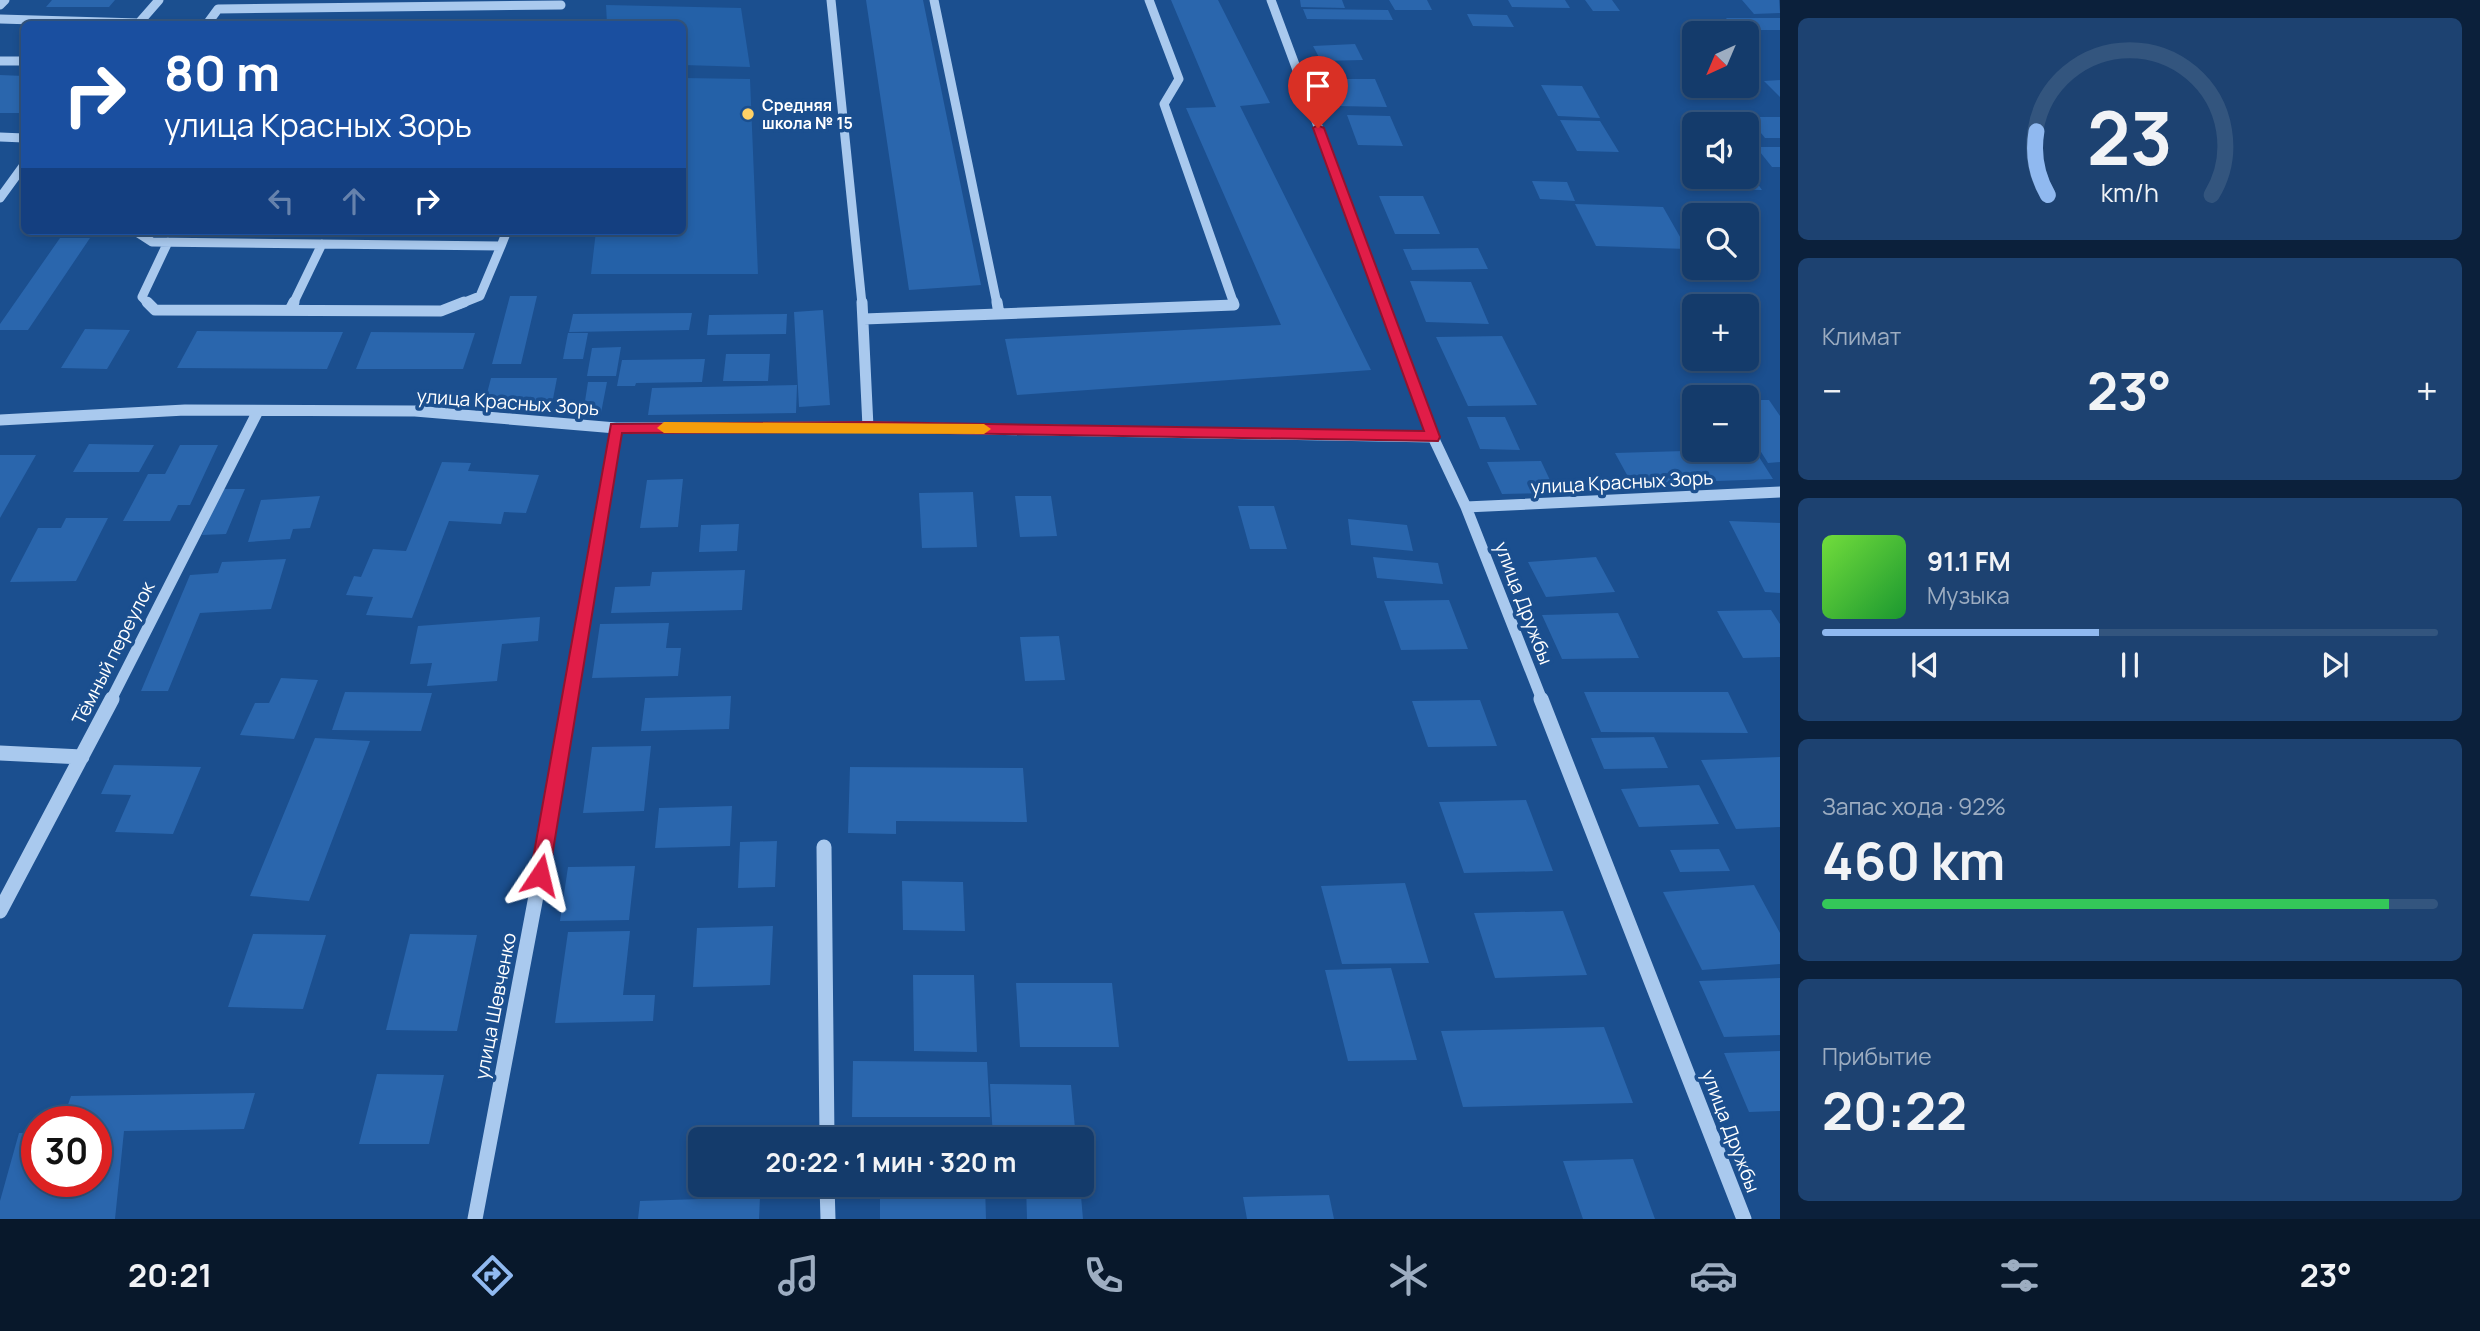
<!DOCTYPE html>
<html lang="ru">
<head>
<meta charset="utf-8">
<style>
  body { margin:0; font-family:Manrope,sans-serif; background:#1d4271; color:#f1f3f6; height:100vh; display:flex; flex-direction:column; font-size:26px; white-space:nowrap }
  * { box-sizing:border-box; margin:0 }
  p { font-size:23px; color:#9dadc1 }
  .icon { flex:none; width:38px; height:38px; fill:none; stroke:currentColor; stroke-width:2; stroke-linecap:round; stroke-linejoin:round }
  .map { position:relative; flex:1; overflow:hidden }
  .panel { display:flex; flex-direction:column; gap:18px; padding:18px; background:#0b203b; width:700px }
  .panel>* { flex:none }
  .banner { position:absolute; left:21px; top:21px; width:665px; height:214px; border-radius:10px; box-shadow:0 4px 10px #0003,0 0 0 2px #33557e; background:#1a4fa0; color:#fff; overflow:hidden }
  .needle { width:46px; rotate:224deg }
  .buttons { position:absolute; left:1682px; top:21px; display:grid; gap:14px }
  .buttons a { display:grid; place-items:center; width:77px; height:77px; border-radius:10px; background:#143b6b; box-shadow:0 4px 10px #0003,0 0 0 2px #33557e; font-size:35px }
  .speed { position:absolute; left:21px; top:1106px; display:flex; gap:14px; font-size:35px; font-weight:700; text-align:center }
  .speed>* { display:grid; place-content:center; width:91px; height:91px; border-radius:50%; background:#143b6b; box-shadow:0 4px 10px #0003,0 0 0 2px #33557e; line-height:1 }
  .speed .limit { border:10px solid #d22; background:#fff; color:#111 }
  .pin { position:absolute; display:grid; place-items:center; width:60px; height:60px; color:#fff; margin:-72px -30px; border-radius:50% 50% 50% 0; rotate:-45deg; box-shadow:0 0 7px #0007 }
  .pin .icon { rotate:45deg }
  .me { position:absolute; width:77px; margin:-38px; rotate:10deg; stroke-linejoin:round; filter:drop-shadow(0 0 5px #0008) }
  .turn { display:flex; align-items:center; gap:24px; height:147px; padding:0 28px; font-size:32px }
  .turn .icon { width:91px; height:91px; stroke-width:2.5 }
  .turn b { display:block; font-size:49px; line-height:60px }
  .lanes { display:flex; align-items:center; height:66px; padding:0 28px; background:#0003; justify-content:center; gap:35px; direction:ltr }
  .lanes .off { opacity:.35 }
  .big { font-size:52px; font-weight:700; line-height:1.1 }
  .panel .card { flex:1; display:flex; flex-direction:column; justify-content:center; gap:10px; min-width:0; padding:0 24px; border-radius:10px; background:#1d4271 }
  .panel .dial { align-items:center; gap:0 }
  .dial svg { height:182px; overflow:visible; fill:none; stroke:#33557e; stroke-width:7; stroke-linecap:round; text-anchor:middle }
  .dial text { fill:#f1f3f6; stroke:none }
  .song { display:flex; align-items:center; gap:21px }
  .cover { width:84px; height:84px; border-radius:10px; background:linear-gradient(135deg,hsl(100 70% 55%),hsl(130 70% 35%)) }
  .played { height:7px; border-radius:4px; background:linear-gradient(90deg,#90b9f0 45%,#33557e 45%) }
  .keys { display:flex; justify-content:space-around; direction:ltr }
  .heat { display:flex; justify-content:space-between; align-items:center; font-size:38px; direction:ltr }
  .charge { height:10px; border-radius:5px; background:linear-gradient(90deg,#34c759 92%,#33557e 0) }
  .trip { position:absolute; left:688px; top:1127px; width:406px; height:70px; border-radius:10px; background:#143b6b; box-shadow:0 4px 10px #0003,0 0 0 2px #33557e; font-weight:700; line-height:70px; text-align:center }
  .menu { display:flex; height:112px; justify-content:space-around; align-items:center; background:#08182b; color:#9dadc1 }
  .menu .icon { width:49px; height:49px }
  .menu .on { color:#90b9f0 }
  .menu b { font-size:32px; color:#f1f3f6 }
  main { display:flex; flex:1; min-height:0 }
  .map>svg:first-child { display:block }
</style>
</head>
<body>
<main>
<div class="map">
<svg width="1780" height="1219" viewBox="0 0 1780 1219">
  <rect width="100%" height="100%" fill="#1b4f8f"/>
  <!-- green -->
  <path fill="#2461a8" d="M606,5L741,8L750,67L683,65L682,24H607Z
    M683,78L750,79L758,274H591L596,231H682Z"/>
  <!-- building -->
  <path fill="#2a66ad" d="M52,0H115L109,7H46Z
    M866,0H923L981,285L909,290Z
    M1171,0H1218L1270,103L1240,106L1371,370L1017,395L1005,339L1281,325L1186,108L1216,107Z
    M1300,0H1342L1345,8L1301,7Z
    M1389,0H1427L1432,10H1395Z
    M1508,0H1565L1570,8L1512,7Z
    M1585,0H1612L1620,11H1593Z
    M1742,0H1779L1780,13L1754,14Z
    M1303,9L1388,10L1393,20L1307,19Z
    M1467,14L1507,15L1514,27L1473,26Z
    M1726,18H1780V30H1736Z
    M1355,44L1363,60L1321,61L1313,46Z
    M0,75L24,76V113H0Z
    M1328,79H1375L1387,107L1339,106Z
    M1780,80V97L1764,81Z
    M1541,85L1582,86L1600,118L1558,116Z
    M1347,115L1390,116L1403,146L1358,145Z
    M1748,117H1780V138H1765Z
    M1560,120L1600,121L1619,152L1577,151Z
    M1756,147H1780V167H1772Z
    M1746,167L1762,190L1705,189L1697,177H1746Z
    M1532,181L1567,182L1575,201L1540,199Z
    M1379,196H1423L1440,234H1395Z
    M1575,204L1663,207L1687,249L1596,246Z
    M60,238H90L28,330H0V324Z
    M1478,248L1488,269L1412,270L1403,249Z
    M1410,281L1471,282L1489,324L1426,322Z
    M510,296H537L521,364H492Z
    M823,310L830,405L799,407L794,312Z
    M692,313L689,330L569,332L573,314Z
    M787,314L786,334L707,335L709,315Z
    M85,329L130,330L107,369L61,368Z
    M197,331L343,332L327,369L177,368Z
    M371,332L475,333L463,369H356Z
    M568,333H588L583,359H563Z
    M1502,336L1537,405L1468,406L1436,337Z
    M621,347L616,376H587L592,348Z
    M726,354H770L768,381H723Z
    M705,359L702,382L636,383L635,386H617L622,360Z
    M491,378H557L552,404L484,405Z
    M588,382H607L601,413L583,414Z
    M797,385L796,413L648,415L652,388Z
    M1746,400H1769L1780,416V462L1768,463L1746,428Z
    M1467,417H1505L1520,450L1480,449Z
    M89,444L154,445L139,472H73Z
    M180,445H218L190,505H178L170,521H123L148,474H165Z
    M1754,449L1773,479L1632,484L1615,453Z
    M0,455H36L0,518Z
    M1541,461L1556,493L1502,494L1487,462Z
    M442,462L471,463L468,471L539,475L526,513L504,512L501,524L449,521L412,618L366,615L373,597L346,595L354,576L361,577L373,549L406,551Z
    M683,479L678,527L640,528L647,480Z
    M222,489H245L226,534L202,535Z
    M973,492L977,547L922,548L919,493Z
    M320,496L310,528L293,529L290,539L248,542L261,500Z
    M1015,496H1051L1057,536L1020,537Z
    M1238,506H1274L1287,549H1250Z
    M66,518H108L76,581L10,582L38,528H61Z
    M1348,519L1407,525L1413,551L1351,545Z
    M1729,521L1780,523V593L1765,592Z
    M739,524L737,551L699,552L701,525Z
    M1373,557L1438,563L1443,584L1377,578Z
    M1596,557L1615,592L1546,597L1528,562Z
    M286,559L271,609L200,613L168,691H141L190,575L218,573L222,562Z
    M745,570L742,610L611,613L615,587L650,586L652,572Z
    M1449,600L1468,649L1401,650L1384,601Z
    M1771,610L1780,624V657L1743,658L1717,611Z
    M1618,613L1639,658L1562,659L1542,615Z
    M540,617L538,641L502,644L497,681L427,686L432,663L410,664L418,626Z
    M669,623L666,648H681L678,676L592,678L600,624Z
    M1059,636L1065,680L1025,681L1020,637Z
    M281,678L318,680L294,739L240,735L255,703H269Z
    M345,692L432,693L421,731L332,730Z
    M1584,692H1728L1748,733L1601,732Z
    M731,696L729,729L641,731L645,698Z
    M1480,700L1497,746L1428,747L1412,701Z
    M1654,737L1668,768L1604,769L1591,738Z
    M315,738L370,741L309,901L250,896Z
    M651,746L644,811L583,813L592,747Z
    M1780,757V827L1736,829L1701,760Z
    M114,765L201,767L173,834L115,832L131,795L101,794Z
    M850,767L1023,768L1027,822L896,821V834L848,833Z
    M1699,785L1719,824L1639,827L1621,789Z
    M1526,800L1553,871L1464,873L1439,802Z
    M732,806L730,846L655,848L659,808Z
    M777,841L775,887L738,888L740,842Z
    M1719,849L1730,871L1680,872L1670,850Z
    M635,866L629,920L560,921L568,867Z
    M902,881L963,882L965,931L903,930Z
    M1405,883L1429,963L1342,964L1321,886Z
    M1754,885L1780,933V964L1702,970L1663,892Z
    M1563,911L1587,975L1495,978L1474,913Z
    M773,926L770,985L693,987L697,928Z
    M630,931L623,995H655L653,1021L555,1023L568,932Z
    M253,934L326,935L303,1009L228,1007Z
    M410,934L477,935L457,1031L386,1030Z
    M1391,968L1417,1060L1348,1061L1325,970Z
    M913,975H974L977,1052L914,1051Z
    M1780,978V1035L1724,1037L1699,981Z
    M1016,983H1112L1119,1047H1020Z
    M1604,1027L1633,1103L1463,1107L1441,1031Z
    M1780,1051V1111L1749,1112L1724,1053Z
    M853,1061L987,1062L990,1117H852Z
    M377,1074L444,1075L429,1144H359Z
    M990,1084L1071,1085L1076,1139H993Z
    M255,1093L244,1129L124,1131L115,1219H0V1201L19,1133H37V1181H96V1122H62L71,1096Z
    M1633,1159L1655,1219H1583L1563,1161Z
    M880,1185H985L986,1219H880Z
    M1026,1185H1080L1083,1219H1027Z
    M1329,1195L1334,1219H1247L1243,1197Z
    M760,1197L759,1219H638L640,1201Z"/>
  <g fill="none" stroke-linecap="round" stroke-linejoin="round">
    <!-- minor-far2 -->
    <path stroke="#a9c9ee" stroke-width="9" d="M831,0L862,304
      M934,0L997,304
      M1149,0L1179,79L1164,104L1234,304
      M1271,0L1384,304
      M0,5L5,0
      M0,19L139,23
      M138,24L159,0
      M207,24L218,9L561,5
      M0,61H24
      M0,137L24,138
      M0,198L24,165
      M135,231L152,242L501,246L507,231
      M149,304L142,297L168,242
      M293,304L322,244
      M460,304L480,296L501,246"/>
    <!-- minor-far1 -->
    <path stroke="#a9c9ee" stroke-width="11" d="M147,302L155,310L441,311L464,302
      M862,302L868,427
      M997,302L999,314
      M1383,302L1433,437L1466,507L1542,700
      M290,310L294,302
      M864,319L1234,305L1233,302
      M0,420L185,410L415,411L616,428L868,427L1433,437
      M1466,507L1780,492
      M111,700L258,411
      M570,700L616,428"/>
    <!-- minor -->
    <path stroke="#a9c9ee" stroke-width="15" d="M1541,699L1744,1219
      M0,753L82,757
      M824,847L827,1139
      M0,911L112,699
      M827,1185L828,1219
      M475,1219L540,875L570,699"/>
  </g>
  <!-- route -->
  <path fill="#e11d48" stroke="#92132f" stroke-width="2" d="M1318,125L1324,128L1440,437L1438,441L868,432L622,433L549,875L546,881L540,884L533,881L530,875L611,424L868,422L1424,431L1313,128Z"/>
  <!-- slow -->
  <path fill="#f59e0b" d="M664,422L984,424L991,429L984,434L664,433L657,428Z"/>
  <!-- markers -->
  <circle fill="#ffd166" stroke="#1b4f8f" stroke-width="2.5" cx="748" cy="114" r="7"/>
  <g text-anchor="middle" stroke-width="7" stroke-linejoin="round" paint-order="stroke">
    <!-- far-poi labels -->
    <g font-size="16" font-weight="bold" fill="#fff" stroke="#1b4f8f" text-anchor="start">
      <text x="762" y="111">Средняя<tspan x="762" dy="18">школа № 15</tspan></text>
    </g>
    <!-- street labels -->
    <g font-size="19" fill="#fff" stroke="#1b4f8f">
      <text transform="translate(508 402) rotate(4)" y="7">улица Красных Зорь</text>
      <text transform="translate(1622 482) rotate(-3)" y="7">улица Красных Зорь</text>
      <text transform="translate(1524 603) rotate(69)" y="7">улица Дружбы</text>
      <text transform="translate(113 653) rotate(-63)" y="7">Тёмный переулок</text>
      <text transform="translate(495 1006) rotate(-79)" y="7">улица Шевченко</text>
      <text transform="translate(1731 1131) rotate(69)" y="7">улица Дружбы</text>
    </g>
  </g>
</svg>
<div class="buttons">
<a><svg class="needle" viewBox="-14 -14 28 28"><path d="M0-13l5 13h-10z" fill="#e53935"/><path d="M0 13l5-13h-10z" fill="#9dadc1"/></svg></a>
<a><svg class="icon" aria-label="sound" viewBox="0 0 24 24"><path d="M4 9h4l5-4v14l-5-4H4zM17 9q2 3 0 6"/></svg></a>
<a><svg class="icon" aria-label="search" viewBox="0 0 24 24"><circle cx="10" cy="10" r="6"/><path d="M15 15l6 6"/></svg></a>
<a>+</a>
<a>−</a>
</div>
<div class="speed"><div class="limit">30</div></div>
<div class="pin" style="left:1318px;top:128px;background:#d93025"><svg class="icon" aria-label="arrive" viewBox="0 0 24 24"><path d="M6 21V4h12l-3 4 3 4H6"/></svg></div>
<svg class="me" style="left:540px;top:875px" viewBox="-20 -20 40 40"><path d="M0-17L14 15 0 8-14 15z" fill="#e11d48" stroke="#fff" stroke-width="4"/></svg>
<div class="trip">20:22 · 1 мин · 320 m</div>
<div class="banner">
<div class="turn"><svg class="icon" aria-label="right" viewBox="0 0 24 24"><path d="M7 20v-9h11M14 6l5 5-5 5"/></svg><div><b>80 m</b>улица Красных Зорь</div></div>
<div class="lanes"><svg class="icon off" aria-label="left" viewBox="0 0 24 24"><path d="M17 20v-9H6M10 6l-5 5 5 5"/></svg><svg class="icon off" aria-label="ahead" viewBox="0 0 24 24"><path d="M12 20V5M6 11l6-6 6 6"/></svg><svg class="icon" aria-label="right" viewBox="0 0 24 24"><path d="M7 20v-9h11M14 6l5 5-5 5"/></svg></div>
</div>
</div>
<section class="panel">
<div class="card dial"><svg viewBox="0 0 100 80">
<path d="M14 69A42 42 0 1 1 86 69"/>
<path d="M14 69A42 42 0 0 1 9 41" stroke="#90b9f0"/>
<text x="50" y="56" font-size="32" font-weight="700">23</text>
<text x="50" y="72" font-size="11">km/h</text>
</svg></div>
<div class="card"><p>Климат</p>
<div class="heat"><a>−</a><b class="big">23°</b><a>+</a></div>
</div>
<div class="card">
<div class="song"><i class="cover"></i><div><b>91.1 FM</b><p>Музыка</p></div></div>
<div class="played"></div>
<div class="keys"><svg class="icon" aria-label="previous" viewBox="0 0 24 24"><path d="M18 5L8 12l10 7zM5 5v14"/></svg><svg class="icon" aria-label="pause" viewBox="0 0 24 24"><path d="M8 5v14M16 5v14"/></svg><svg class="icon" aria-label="next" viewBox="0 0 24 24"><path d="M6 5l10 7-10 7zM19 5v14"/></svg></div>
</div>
<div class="card"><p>Запас хода · 92%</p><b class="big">460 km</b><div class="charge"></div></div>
<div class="card"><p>Прибытие</p><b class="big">20:22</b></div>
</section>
</main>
<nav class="menu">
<b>20:21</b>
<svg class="icon on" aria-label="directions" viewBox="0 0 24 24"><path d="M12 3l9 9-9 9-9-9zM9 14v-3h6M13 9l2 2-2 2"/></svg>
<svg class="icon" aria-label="music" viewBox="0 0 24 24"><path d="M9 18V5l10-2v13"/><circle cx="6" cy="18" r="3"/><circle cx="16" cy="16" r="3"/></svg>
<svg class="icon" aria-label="phone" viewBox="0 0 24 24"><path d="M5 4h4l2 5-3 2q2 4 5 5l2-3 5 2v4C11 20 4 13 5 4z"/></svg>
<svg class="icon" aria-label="climate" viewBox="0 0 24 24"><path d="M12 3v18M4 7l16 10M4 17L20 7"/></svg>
<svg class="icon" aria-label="car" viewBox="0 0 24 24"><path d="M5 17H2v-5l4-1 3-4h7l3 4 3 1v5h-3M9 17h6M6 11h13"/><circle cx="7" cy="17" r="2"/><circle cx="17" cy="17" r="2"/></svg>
<svg class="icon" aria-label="filters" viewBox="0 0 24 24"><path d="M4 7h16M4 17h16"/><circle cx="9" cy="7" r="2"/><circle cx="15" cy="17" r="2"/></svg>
<b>23°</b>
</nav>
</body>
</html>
